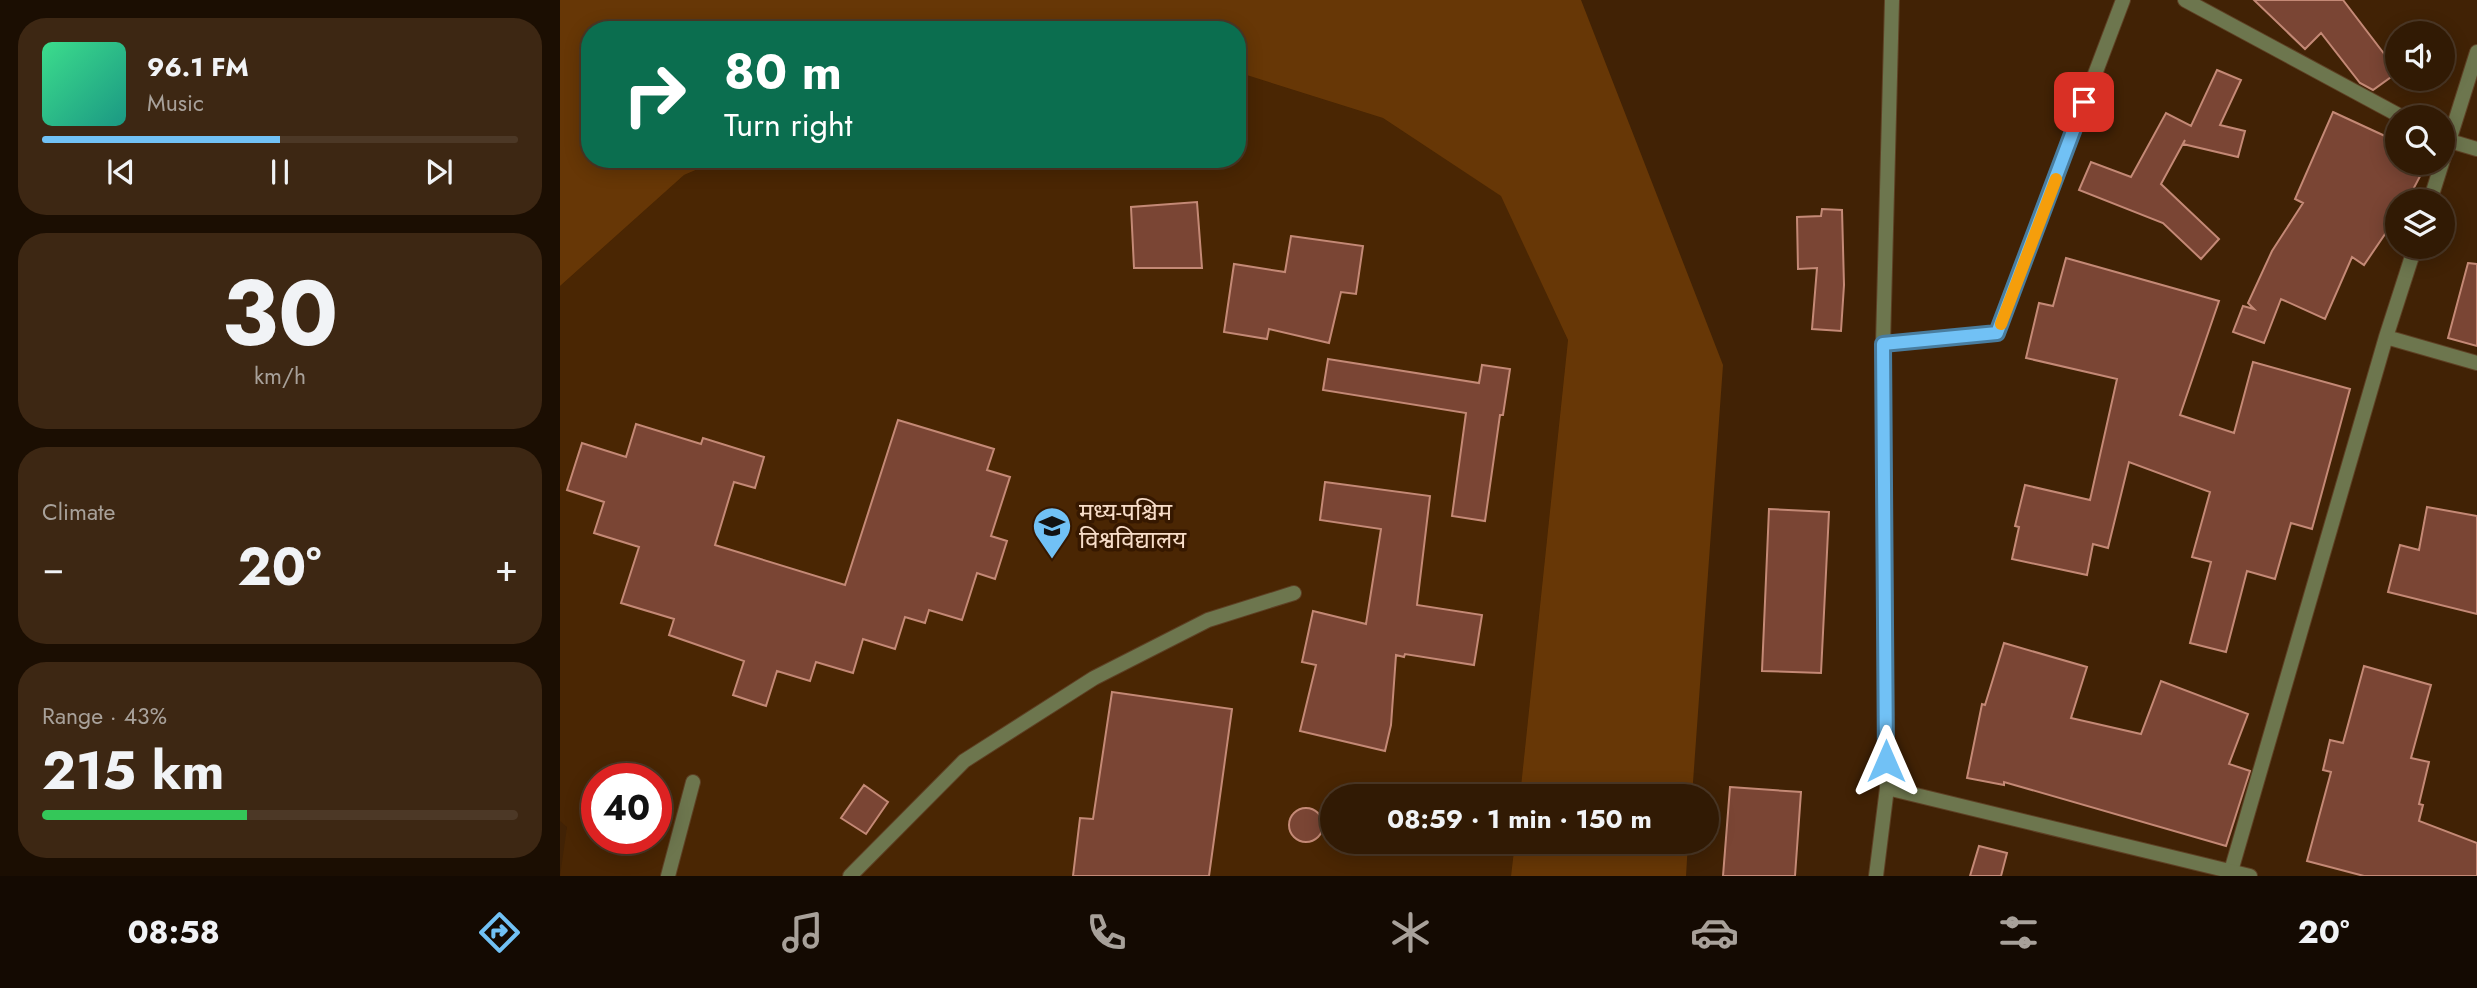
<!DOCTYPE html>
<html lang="en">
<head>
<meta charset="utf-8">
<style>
  body { margin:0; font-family:Jost,"Noto Sans Devanagari",sans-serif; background:#3d2713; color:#f1f3f6; height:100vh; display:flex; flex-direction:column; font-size:26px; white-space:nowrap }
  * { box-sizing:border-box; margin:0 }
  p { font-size:23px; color:#a8a19a }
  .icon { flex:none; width:38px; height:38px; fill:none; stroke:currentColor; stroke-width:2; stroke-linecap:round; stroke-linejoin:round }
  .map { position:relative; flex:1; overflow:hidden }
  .sheet { display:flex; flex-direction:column; gap:18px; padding:18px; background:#1b0e02; width:560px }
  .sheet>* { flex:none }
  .guide { position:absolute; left:21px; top:21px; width:665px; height:147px; border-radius:28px; box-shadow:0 4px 18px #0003,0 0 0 2px #4c3826; background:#0b6e4f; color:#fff; overflow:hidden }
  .fabs { position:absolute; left:1825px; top:21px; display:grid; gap:14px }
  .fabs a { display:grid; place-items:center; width:70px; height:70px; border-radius:50%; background:#311a04; box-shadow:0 4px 18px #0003,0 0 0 2px #4c3826; font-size:35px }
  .speed { position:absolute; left:21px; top:763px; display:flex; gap:14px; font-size:35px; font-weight:700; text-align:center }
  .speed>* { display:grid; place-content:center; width:91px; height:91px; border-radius:50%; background:#311a04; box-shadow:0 4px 18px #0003,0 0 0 2px #4c3826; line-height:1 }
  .speed .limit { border:10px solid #d22; background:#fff; color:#111 }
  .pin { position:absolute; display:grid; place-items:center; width:60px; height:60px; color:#fff; margin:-30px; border-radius:14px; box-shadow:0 4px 10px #0006 }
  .me { position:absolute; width:77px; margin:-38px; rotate:0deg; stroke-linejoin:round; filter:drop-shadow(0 0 5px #0008) }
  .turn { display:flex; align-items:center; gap:24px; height:147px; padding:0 28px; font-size:32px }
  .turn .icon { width:91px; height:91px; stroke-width:2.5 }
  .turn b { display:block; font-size:49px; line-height:60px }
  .big { font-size:52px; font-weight:700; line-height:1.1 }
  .sheet .widget { flex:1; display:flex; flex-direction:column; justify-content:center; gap:10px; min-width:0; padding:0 24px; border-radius:28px; background:#3d2713 }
  .sheet .dial { align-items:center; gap:0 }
  .dial b { font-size:91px; line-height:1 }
  .song { display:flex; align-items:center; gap:21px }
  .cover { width:84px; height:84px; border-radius:10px; background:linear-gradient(135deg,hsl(150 70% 55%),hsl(170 70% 35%)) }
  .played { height:7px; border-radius:4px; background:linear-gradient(90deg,#71c1f5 50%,#4c3826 50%) }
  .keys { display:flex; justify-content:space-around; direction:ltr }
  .heat { display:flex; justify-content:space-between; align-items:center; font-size:38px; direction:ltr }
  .charge { height:10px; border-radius:5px; background:linear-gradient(90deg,#34c759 43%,#4c3826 0) }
  .trip { position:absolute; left:760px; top:784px; width:399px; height:70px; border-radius:35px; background:#311a04; box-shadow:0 4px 18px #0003,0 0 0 2px #4c3826; font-weight:700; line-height:70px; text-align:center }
  .menu { display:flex; height:112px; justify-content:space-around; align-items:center; background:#140a02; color:#a8a19a }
  .menu .icon { width:49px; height:49px }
  .menu .selected { color:#71c1f5 }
  .menu b { font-size:32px; color:#f1f3f6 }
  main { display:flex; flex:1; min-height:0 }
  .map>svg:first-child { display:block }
</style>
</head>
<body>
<main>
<section class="sheet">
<div class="widget">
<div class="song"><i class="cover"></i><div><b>96.1 FM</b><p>Music</p></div></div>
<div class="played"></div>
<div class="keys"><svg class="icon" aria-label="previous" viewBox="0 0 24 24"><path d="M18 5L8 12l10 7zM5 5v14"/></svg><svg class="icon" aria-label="pause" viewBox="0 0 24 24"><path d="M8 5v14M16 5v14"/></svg><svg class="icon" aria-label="next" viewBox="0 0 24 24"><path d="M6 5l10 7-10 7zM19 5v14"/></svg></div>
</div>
<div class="widget dial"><b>30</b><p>km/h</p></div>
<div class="widget"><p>Climate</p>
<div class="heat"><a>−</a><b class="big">20°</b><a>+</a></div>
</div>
<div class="widget"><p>Range · 43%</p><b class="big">215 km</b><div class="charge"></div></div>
</section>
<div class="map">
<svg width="1917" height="876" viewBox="0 0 1917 876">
  <rect width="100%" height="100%" fill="#412205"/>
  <!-- built -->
  <path fill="#4a2603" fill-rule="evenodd" d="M677,72L823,118L942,196L1008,340L960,796H772V842H955L951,876H0L7,827L0,821V286L124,175L161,159H677ZM37,779H96V838H37Z"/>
  <!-- green -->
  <path fill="#673706" d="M0,0H1021L1163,365L1132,796H960L1008,340L941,196L823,118L677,72V30H30V159H161L124,175L0,286Z
    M955,842H1128L1126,876H951Z"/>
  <!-- building -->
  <path fill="#7a4534" stroke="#c48976" stroke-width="2" d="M1694,0H1783L1838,72L1813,90L1800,83L1761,33L1745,49Z
    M1657,70L1681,80L1660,125L1685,131L1678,157L1623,144L1625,140L1601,184L1659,239L1641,259L1603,223L1519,190L1531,162L1571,177L1606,113L1631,126Z
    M1773,112L1838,142V163H1867L1847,201H1838V215L1804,265L1792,257L1765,319L1721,299L1704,343L1673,332L1683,306L1694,309L1688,303L1712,251L1743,203L1735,199Z
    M637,202L642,268H574L571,207Z
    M1262,209L1282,210L1284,285L1281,331L1252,329L1257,268L1238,269L1237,217L1261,216Z
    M731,236L803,246L796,294L781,292L769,343L709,329L707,339L664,332L674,264L725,272Z
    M1506,258L1659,301L1620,415L1674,433L1693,362L1790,389L1752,529L1731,523L1715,579L1687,571L1666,652L1630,643L1651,562L1632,557L1650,492L1569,462L1548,548L1533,544L1527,575L1452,559L1459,527L1455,526L1465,485L1530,500L1557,379L1466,358L1479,303L1493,306Z
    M1908,263L1917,264V346L1888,338Z
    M768,359L919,383L922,365L950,369L943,415H940L925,521L892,516L906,413L763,390Z
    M338,420L434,449L427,470L450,477L431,536L447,541L435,579L417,573L402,620L369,610L365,623L345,617L335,649L303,639L293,673L256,662L250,681L217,671L206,706L173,695L184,661L109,635L114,619L61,603L79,547L34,533L44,502L7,490L22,443L66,457L76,424L141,444L143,438L204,457L195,488L174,482L155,545L285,585Z
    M765,482L870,496L857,605L922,615L914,665L845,654L844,657L836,655L831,725L825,751L740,731L756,665L742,662L753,611L806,624L821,529L760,520Z
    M1867,507L1917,516V614L1828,592L1840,545L1859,550Z
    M1209,509L1269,512L1261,673L1202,671Z
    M1444,643L1527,667L1511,718L1581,734L1601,681L1688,714L1669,764L1690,771L1666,846L1444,782V785L1407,778L1422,704L1425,705Z
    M1804,666L1871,685L1851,758L1869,762L1859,804L1863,805L1859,821L1917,843V876H1804L1747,861L1771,772L1763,770L1770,740L1783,743Z
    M552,692L672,709L649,876H513L520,818L533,819Z
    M304,785L328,802L306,834L281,818Z
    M1170,787L1241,792L1235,876H1163Z
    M729 825a17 17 0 1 1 34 0a17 17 0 1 1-34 0Z
    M1419,846L1447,853L1441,876H1410Z"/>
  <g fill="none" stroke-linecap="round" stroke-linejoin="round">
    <!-- service casing -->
    <g stroke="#5e4024" stroke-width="16">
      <path id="service" d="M108,876L133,782
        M290,876L404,761L534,678L648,620L734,593"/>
    </g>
    <!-- minor casing -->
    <g stroke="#5e4024" stroke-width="16">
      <path id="minor" d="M1625,0L1842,117
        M1883,139L1917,149
        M1883,160L1917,52
        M1870,201L1882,163
        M1826,337L1917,363
        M1323,344L1437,333L1563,0
        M1671,871L1826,337L1855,247"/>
    </g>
    <!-- tertiary casing -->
    <g stroke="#5e4024" stroke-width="16">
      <path id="tertiary" d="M1327,788L1690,876
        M1316,876L1327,788L1323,344L1332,0"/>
    </g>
    <!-- service -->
    <use href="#service" stroke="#6d764e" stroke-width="14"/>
    <!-- minor -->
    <use href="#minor" stroke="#6d764e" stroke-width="14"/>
    <!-- tertiary -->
    <use href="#tertiary" stroke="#6d764e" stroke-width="14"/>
  </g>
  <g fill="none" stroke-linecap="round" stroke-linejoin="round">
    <!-- route casing -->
    <g stroke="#497d9f" stroke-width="18">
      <path id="route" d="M1326,761L1323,344L1437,333L1524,102"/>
    </g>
    <!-- route -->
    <use href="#route" stroke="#71c1f5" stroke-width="12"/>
    <!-- slow -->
    <path stroke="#f59e0b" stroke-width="12" d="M1441,324L1496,179"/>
  </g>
  <!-- icons -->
  <defs>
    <g id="university-pin" transform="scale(2.0125)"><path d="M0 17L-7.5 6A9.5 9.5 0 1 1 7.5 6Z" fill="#71c1f5" stroke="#361800"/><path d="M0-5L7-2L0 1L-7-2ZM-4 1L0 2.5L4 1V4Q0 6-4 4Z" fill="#111"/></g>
  </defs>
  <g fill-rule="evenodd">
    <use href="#university-pin" x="492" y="526"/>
  </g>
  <g text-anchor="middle" stroke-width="7" stroke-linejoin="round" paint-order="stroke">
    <!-- poi labels -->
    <g font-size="24" fill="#f7ddc9" stroke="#361800" text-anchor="start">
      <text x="519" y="520">मध्य-पश्चिम<tspan x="519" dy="28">विश्वविद्यालय</tspan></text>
    </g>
  </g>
</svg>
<div class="fabs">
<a><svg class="icon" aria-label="sound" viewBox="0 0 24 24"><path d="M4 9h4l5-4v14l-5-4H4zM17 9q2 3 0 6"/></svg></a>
<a><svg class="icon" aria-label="search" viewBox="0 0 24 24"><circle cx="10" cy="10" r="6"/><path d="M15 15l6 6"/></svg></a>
<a><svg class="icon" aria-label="layers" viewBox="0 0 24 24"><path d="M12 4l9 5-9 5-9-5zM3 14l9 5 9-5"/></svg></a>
</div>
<div class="speed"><div class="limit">40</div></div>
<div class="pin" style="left:1524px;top:102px;background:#d93025"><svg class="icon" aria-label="arrive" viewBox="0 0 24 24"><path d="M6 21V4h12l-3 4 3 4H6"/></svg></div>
<svg class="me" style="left:1326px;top:761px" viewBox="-20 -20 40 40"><path d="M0-17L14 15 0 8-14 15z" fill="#71c1f5" stroke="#fff" stroke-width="4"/></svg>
<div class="trip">08:59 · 1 min · 150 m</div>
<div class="guide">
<div class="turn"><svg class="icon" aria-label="right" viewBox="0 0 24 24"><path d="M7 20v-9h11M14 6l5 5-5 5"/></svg><div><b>80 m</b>Turn right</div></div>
</div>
</div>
</main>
<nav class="menu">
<b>08:58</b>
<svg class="icon selected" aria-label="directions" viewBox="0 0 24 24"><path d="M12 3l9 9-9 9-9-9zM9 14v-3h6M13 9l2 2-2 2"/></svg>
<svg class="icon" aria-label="music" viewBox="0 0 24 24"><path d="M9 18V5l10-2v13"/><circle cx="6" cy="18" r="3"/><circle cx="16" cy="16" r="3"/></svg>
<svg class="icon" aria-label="phone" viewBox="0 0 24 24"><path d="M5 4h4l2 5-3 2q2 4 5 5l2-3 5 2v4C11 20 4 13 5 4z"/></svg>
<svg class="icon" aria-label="climate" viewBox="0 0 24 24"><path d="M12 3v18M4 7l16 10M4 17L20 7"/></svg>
<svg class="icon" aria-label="car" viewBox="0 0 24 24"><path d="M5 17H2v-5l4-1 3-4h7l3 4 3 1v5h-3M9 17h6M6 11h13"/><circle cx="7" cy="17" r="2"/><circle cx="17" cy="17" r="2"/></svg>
<svg class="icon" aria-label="filters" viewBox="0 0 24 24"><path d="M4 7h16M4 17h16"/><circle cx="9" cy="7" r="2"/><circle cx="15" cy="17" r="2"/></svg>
<b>20°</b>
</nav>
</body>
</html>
